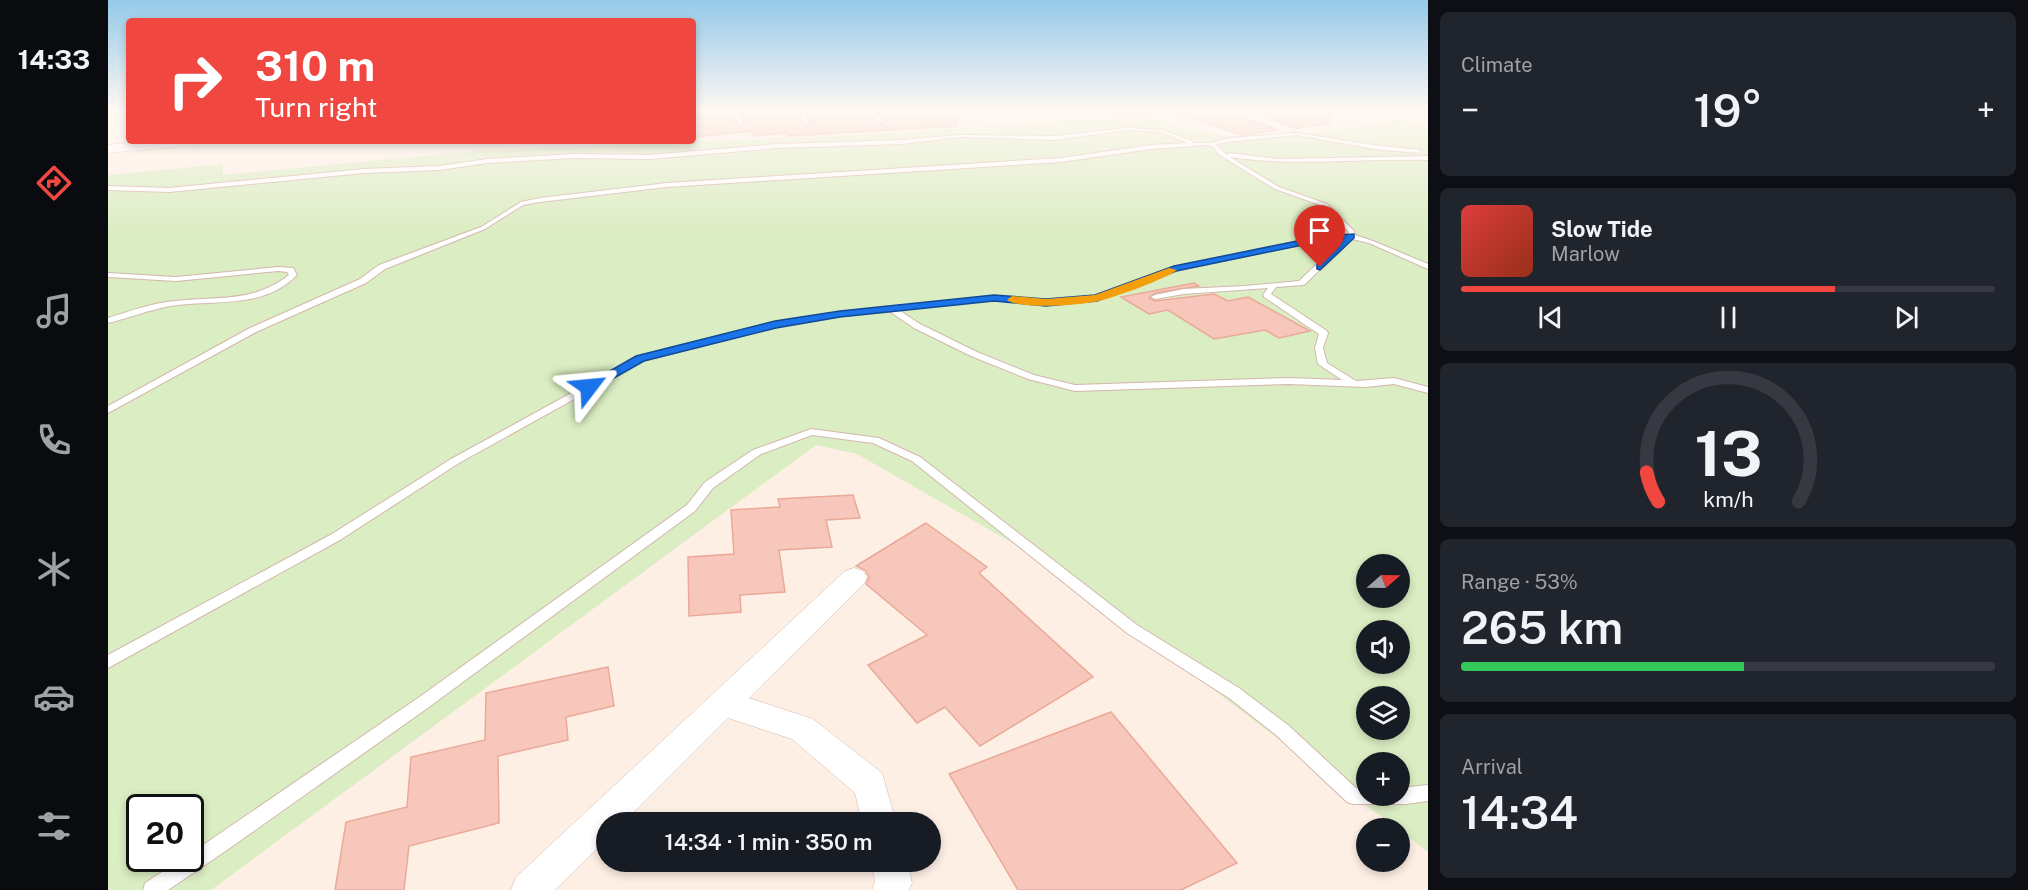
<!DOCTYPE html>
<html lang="en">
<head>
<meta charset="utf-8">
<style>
  body { margin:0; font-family:"Public Sans",sans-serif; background:#20242c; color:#f1f3f6; height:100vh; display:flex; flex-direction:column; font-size:22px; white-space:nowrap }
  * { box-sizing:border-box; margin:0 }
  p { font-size:20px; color:#9ea1a6 }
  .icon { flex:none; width:33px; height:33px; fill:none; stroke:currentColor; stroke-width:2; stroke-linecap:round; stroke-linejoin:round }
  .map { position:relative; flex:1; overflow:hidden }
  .details { display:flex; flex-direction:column; gap:12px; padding:12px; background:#0d0f14; width:600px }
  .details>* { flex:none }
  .guide { position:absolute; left:18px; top:18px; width:570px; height:126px; border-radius:6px; box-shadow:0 3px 9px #0003; background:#f14741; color:#fff; overflow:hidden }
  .needle { width:39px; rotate:70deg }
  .buttons { position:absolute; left:1248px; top:554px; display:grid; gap:12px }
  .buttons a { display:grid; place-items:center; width:54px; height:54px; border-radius:50%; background:#171b24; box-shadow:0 3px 9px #0003; font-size:30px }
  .speed { position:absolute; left:18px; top:794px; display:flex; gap:12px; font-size:30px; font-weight:700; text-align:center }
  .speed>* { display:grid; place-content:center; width:78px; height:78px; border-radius:50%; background:#171b24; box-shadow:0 3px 9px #0003; line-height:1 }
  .speed .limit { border:3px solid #111; border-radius:9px; background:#fff; color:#111 }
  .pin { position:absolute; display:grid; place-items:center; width:51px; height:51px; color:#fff; margin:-62px -26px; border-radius:50% 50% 50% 0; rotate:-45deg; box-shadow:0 0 6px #0007 }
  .pin .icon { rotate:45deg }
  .me { position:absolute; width:66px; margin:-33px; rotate:61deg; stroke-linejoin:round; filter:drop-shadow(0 0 4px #0008) }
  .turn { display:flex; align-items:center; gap:21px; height:126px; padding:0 30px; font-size:27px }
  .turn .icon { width:78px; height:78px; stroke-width:2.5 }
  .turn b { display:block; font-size:42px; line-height:51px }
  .big { font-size:45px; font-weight:600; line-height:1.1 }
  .details .widget { flex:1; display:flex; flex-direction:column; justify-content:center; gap:9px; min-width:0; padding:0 21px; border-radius:9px; background:#20242c }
  .details .dial { align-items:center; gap:0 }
  .dial svg { height:156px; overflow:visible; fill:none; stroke:#363941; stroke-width:7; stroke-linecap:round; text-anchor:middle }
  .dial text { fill:#f1f3f6; stroke:none }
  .song { display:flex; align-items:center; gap:18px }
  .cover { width:72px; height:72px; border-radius:9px; background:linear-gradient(135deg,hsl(0 70% 55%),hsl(10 70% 35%)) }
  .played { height:6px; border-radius:3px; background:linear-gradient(90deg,#f14741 70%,#363941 70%) }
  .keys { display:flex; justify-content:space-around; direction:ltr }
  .heat { display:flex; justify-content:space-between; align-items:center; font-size:33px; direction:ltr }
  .charge { height:9px; border-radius:4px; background:linear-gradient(90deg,#34c759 53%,#363941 0) }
  .trip { position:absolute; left:488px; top:812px; width:345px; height:60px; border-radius:30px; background:#171b24; box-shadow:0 3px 9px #0003; font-weight:600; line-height:60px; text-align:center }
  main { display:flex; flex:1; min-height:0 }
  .menu { display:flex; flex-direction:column; width:108px; justify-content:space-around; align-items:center; background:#090b0e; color:#9ea1a6 }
  .menu .icon { width:42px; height:42px }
  .menu .active { color:#f14741 }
  .menu b { font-size:27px; color:#f1f3f6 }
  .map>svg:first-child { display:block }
</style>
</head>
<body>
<main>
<nav class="menu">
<b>14:33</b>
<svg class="icon active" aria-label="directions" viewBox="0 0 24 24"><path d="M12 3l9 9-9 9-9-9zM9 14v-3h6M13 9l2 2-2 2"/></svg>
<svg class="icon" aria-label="music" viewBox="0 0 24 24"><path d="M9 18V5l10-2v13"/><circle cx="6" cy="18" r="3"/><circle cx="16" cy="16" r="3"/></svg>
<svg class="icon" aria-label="phone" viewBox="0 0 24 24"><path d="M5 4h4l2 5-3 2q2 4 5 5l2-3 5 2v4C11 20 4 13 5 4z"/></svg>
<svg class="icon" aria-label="climate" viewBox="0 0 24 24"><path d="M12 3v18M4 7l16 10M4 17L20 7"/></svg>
<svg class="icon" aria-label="car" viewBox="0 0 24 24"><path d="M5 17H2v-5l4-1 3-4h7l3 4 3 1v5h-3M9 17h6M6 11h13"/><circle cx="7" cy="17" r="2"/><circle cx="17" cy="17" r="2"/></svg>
<svg class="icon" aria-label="filters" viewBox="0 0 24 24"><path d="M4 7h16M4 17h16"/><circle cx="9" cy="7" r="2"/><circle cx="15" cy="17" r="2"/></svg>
</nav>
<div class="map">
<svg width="1320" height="890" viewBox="0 0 1320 890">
  <rect width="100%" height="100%" fill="#feefe5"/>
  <!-- green -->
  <path fill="#dbedc2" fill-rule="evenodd" d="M1035,114C1062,123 1091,134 1120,136C1171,139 1224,130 1274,124L1286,119L1320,125V852L934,560L749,454L708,445L103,890H0V175L115,164V175L368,151L793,133ZM1258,564H1292V597H1258ZM1258,630H1292V663H1258ZM1258,696H1292V729H1258ZM1258,762H1292V795H1258ZM32,807H82V858H32Z"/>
  <!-- building -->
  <path fill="#f6c7ba" stroke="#eaa999" stroke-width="1.5" d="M585,110H623L628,124L633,126L636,123L632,110H690L695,124L700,126L703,123L699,110H757L773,124L778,121L768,110H848L849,126L680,136L678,133L646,136L642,131L585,137Z
    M1072,110H1116L1169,130L1134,135L1071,114Z
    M1203,110H1221L1222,123L1189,128L1167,120L1204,116L1206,114Z
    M1086,283L1091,286L1047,293L1041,298L1047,301L1106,294L1120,301L1140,297L1202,331L1171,338L1157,330L1106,339L1060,310L1041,314L1013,297Z
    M745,495L752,518L718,520L724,547L671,550L677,592L632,595L633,612L581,616L580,557L626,554L623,510L672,507L670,499Z
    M818,523L879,567L871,573L985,677L872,746L837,707L809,723L760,665L819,635L758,584L761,577L757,570L748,566Z
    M500,667L506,706L458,717L460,740L390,756L391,823L301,846L296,890H227L238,822L299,807L303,757L377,740L378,693Z
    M1003,712L1129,863L1073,890H910L841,774Z"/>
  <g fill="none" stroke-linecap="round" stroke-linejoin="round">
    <!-- service casing -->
    <g stroke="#d3b7ac" stroke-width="2">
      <path id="service" d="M625,110H629L634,124L630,123Z
        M692,110H696L701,124L697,123Z
        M759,110H764L776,121L772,122Z
        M1202,112L1204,114L1148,120L1146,119Z
        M1020,128L1054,130L1084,141V143H1103L1121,138L1189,133L1265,145L1313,150L1311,153L1265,149L1189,135L1121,142L1108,144L1119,155L1121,153L1171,159L1320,156V160C1254,158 1188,167 1122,157L1171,187L1219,204L1246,231L1247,235L1265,241L1320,264V269L1261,243L1244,239L1196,285L1168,287L1163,294L1219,331L1220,333L1215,348L1219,363L1248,381L1286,378L1320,387V393L1286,384L1257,387L1181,384L967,391L920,379L863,356L806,328L781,311L732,316L667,327L535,361L351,463L232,540L0,668V655L224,534L343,459L529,357L667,322L732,312L886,296L938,301L988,296L1066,267L1214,236L1240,234L1241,232L1215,206L1167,189L1110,154L1106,147L1099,145L1043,149L953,162L559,187L432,202L415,205L377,229L277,269L258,283L148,332L0,413V406L142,328L252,279L271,265L373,227L413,202L432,198L559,183L953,158L1043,145L1080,143L1053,132L1020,130L946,140L851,137L794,144L670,148L541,159L466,158L379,163L332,170L256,173L61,192L0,190V186L61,188L256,169L332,166L379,159L466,154L541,155L670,144L794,140L851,135L946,136ZM1236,238L1191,281L1136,286L1076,289L1047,295L1043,297L1047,299L1076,294L1160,288L1155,295L1156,297L1211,334L1207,348L1210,364L1234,380L1181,378L967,385L926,375L869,352L812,324L791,310L886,300L938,305L989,300L1068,271L1214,240Z
        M170,267L185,268L189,275C155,310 105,299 62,306C41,310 21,318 0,323V318C22,311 44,303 67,301C109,296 145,303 181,275L179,272L170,271L68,281L0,277V273L68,277Z
        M703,429L771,438L812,457L1029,625L1131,688L1180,725L1248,788H1258V795H1292V788L1320,785V801L1297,804H1245L1239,802L1168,735L1121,698L1019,633L804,461L765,443L704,435L653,454L605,488L587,511L321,707L119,850L60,890H35L37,883L76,858H82V854L310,698L579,505L597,482L645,450Z"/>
    </g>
    <!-- minor casing -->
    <g stroke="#d3b7ac" stroke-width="1">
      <path id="minor" d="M1118,110H1132L1188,130L1180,132Z
        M746,568L755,571L759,578L755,585L641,698L705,719L774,773L788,822H754L747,793L684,739L620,718L516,822H498V840L447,890H403L408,877L737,571Z
        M763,861H799L804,883L801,890H764L767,881Z"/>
    </g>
    <!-- tertiary casing -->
    <g stroke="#d3b7ac" stroke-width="1">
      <path id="tertiary" d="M43,141H93L86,145L0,153V145Z"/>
    </g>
    <!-- service -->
    <use href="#service" fill="#fff" fill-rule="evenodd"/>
    <!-- minor -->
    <use href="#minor" fill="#fff" fill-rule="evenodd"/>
    <!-- tertiary -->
    <use href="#tertiary" fill="#fff" fill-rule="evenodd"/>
  </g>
  <!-- sky -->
  <linearGradient id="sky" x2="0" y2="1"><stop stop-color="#94c9e8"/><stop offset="0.47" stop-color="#fff8f3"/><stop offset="1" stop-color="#fff8f3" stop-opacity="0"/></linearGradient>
  <rect width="1320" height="235" fill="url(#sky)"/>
  <!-- route -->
  <path fill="#1a73e8" stroke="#114b97" stroke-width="1.5" d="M1246,234V238L1212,270L1209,269V265L1235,239L1214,241L1068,271L989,301L938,306L886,301L732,317L668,328L536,361L485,390L474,387L528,356L667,321L732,311L886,295L938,299L987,295L1066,266L1214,236Z"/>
  <!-- slow -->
  <path fill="#f59e0b" d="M1061,268L1069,270C1058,279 1007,297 991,301C973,305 913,310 899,300L904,296L938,299L987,295Z"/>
</svg>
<div class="buttons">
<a><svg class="needle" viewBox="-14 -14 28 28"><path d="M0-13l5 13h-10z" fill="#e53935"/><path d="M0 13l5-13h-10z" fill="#9ea1a6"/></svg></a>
<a><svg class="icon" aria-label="sound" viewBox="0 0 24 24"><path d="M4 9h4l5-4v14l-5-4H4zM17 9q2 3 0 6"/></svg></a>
<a><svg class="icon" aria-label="layers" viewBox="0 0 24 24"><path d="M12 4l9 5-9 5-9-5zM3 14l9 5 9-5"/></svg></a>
<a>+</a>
<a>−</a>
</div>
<div class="speed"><div class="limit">20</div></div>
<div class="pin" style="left:1212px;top:267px;background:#d93025"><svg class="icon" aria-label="arrive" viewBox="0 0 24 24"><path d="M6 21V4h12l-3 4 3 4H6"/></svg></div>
<svg class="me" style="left:481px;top:387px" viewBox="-20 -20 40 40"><path d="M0-17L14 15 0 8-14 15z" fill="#1a73e8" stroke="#fff" stroke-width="4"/></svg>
<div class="trip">14:34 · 1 min · 350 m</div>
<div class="guide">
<div class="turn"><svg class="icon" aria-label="right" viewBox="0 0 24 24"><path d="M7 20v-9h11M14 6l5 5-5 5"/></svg><div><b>310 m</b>Turn right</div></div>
</div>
</div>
<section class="details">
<div class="widget"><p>Climate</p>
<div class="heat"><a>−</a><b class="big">19°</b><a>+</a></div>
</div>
<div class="widget">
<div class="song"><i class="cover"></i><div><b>Slow Tide</b><p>Marlow</p></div></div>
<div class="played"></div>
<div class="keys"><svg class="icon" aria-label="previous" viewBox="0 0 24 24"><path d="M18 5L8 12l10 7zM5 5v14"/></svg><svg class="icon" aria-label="pause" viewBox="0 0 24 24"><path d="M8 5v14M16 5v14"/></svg><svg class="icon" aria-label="next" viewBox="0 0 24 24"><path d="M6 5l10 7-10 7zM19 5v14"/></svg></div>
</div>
<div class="widget dial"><svg viewBox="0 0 100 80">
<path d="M14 69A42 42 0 1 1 86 69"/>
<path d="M14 69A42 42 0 0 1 8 54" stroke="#f14741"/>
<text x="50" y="56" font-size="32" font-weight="700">13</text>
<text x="50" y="72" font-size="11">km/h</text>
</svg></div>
<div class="widget"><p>Range · 53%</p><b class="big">265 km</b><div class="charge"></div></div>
<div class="widget"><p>Arrival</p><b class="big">14:34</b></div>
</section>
</main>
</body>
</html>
